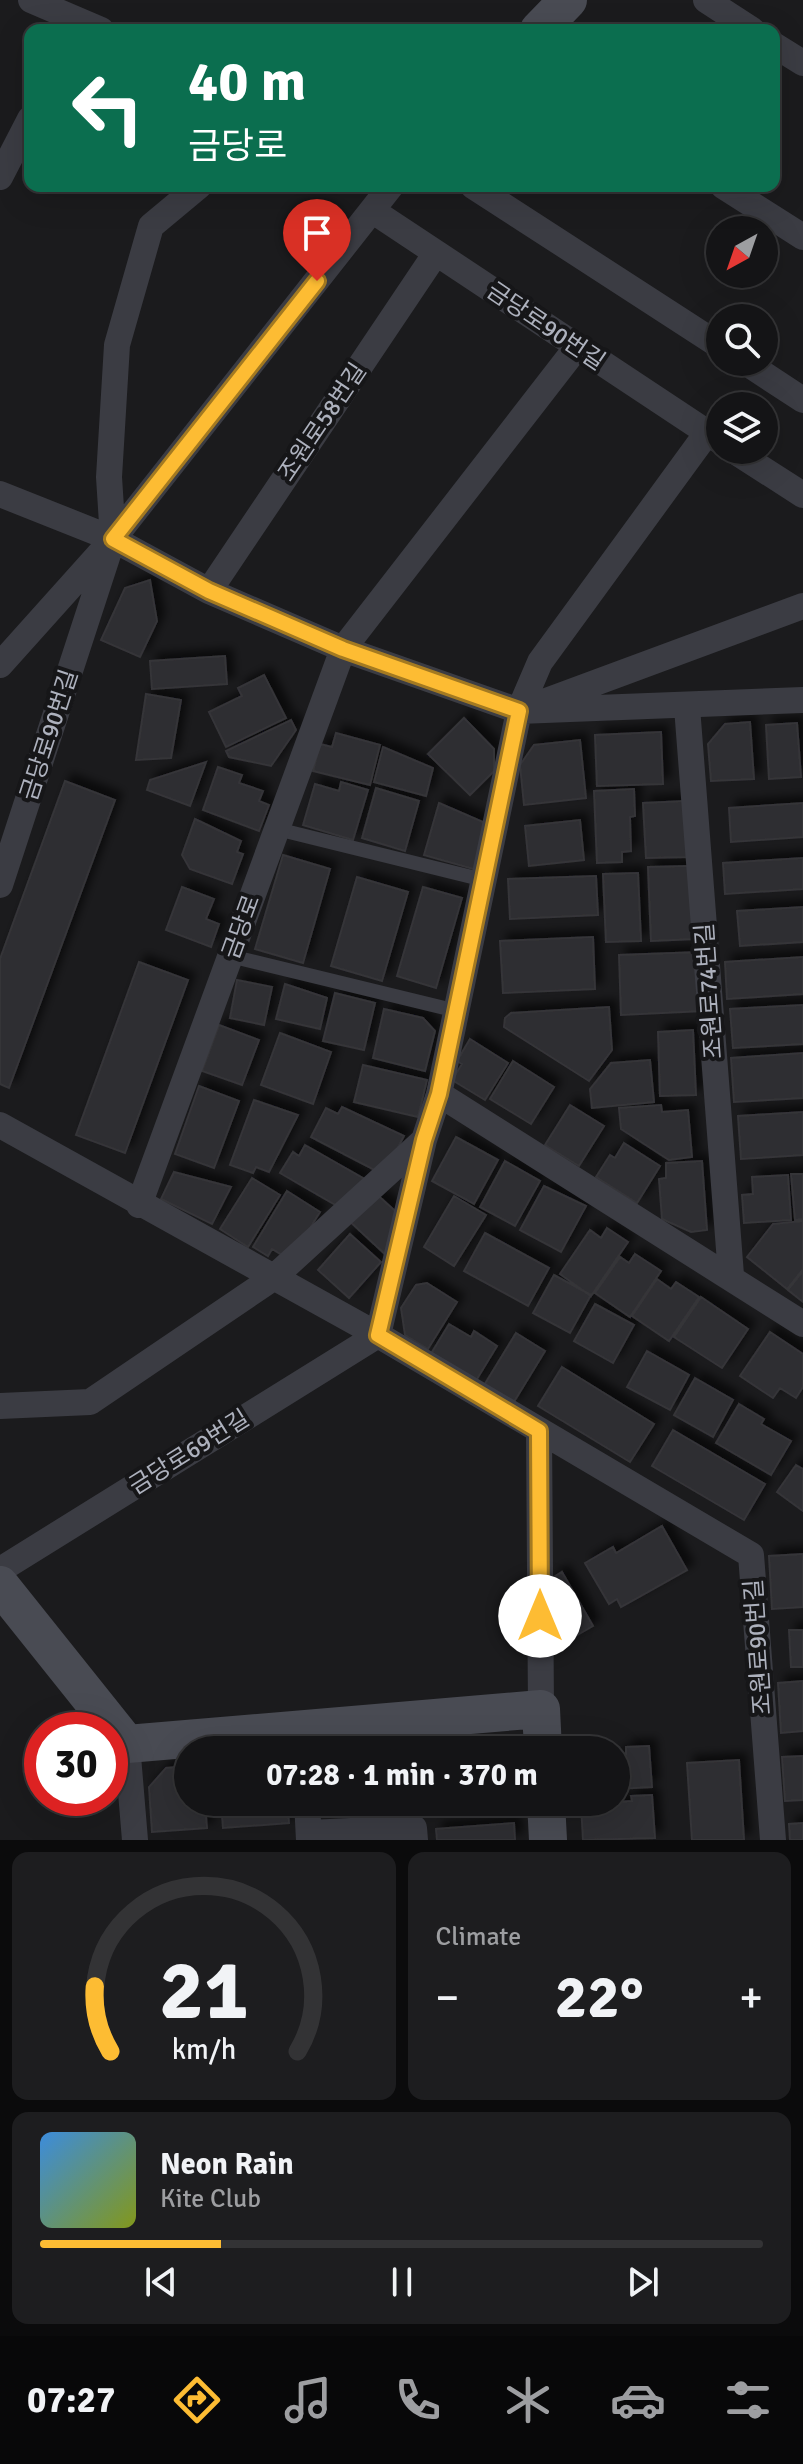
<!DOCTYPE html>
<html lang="en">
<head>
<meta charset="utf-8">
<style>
  body { margin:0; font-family:Signika,"Noto Sans KR",sans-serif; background:#1d1d1f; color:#f1f3f6; height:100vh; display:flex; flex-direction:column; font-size:30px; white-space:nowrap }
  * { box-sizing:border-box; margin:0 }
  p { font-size:26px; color:#9d9ea1 }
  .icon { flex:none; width:44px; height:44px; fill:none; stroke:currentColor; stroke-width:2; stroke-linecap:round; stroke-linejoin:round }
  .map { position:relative; height:1840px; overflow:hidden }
  .panel { display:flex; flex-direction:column; gap:12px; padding:12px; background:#0b0b0c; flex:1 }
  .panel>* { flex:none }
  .top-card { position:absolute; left:24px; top:24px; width:756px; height:168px; border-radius:16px; box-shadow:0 8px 32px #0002,0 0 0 2px #333335; background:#0b6e4f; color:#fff; overflow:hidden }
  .needle { width:52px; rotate:220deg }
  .buttons { position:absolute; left:706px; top:216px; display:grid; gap:16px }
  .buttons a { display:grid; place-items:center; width:72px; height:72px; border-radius:50%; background:#141416; box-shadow:0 8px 32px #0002,0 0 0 2px #333335; font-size:40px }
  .speed { position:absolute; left:24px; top:1712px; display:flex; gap:16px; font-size:40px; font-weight:700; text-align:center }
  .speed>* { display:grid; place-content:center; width:104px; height:104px; border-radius:50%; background:#141416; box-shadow:0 8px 32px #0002,0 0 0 2px #333335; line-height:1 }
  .speed .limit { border:12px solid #d22; background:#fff; color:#111 }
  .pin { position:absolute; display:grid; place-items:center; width:68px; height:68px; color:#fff; margin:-82px -34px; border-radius:50% 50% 50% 0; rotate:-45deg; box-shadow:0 0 8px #0007 }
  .pin .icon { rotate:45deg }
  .me { position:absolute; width:88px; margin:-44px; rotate:0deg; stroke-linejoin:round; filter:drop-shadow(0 0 6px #0008) }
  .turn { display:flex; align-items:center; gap:28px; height:168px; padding:0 32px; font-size:36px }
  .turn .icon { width:104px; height:104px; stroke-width:2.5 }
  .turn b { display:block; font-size:56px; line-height:68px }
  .big { font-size:60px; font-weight:700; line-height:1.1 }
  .panel .card { flex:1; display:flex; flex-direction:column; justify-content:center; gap:12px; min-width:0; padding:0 28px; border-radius:16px; background:#1d1d1f }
  .panel .dial { align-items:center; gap:0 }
  .dial svg { height:208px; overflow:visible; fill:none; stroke:#333335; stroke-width:7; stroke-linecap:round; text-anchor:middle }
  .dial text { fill:#f1f3f6; stroke:none }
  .song { display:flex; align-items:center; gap:24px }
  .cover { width:96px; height:96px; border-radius:12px; background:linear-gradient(135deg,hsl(210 70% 55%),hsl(70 70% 35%)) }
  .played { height:8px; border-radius:4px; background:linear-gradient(90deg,#fdbc33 25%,#333335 25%) }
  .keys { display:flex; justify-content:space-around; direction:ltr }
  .heat { display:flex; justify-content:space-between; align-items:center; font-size:44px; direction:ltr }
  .panel .tiles { flex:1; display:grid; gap:12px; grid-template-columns:1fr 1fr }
  .card:last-child { grid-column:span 2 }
  .trip { position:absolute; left:174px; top:1736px; width:456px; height:80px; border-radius:40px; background:#141416; box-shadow:0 8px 32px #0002,0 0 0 2px #333335; font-weight:700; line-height:80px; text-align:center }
  .menu { display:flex; height:128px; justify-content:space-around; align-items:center; background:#080809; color:#9d9ea1 }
  .menu .icon { width:56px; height:56px }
  .menu .current { color:#fdbc33 }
  .menu b { font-size:36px; color:#f1f3f6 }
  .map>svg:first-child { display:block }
</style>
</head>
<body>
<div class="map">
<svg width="803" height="1840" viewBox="0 0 803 1840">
  <defs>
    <filter id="shadow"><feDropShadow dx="7" dy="-7" stdDeviation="4" flood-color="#0009"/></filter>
  </defs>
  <rect width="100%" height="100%" fill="#1b1b1d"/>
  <!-- building -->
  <path fill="#2e2e31" stroke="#353439" stroke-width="2" filter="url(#shadow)" d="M150,580L157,621L140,657L101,640L125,588Z
    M225,656L227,684L152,689L150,661Z
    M264,675L286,718L226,747L209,712L242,696L238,688Z
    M146,694L181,700L171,758L136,760Z
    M464,718L494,749V771L470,795L428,754Z
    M291,720L296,730L271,766L229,757L226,751Z
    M750,722L754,779L711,781L708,744L725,724Z
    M797,723L801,777L769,779L766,725Z
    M661,732L663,784L597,786L595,735Z
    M336,733L380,745L370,785L313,771L320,744L332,747Z
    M580,740L586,798L524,805L520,765L534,745Z
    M383,747L433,768L426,796L374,782Z
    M206,762L190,806L147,790L150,780Z
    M218,767L242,775L239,783L263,791L259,801L269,805L259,831L203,810Z
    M65,781L115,800L9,1088L0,1084V959Z
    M341,782L368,790L353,840L303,825L315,784L339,791Z
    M376,788L419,801L405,851L362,838Z
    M634,789L635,816L630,817L631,851L622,852V862L597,863L594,791Z
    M685,801L688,857L646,858L643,803Z
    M439,803L490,825L477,870L424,855Z
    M803,803V837L731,842L729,808Z
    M195,819L241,841L237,852L243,854L232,884L190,869L182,855Z
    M580,820L584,860L529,866L525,826Z
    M283,855L330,869L303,963L255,949Z
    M803,858V889L725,894L723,863Z
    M688,866L695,939L651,941L648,867Z
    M638,873L641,941L606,942L603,874Z
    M596,876L598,915L510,919L508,879Z
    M357,877L408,892L382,981L331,966Z
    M182,887L214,899L206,919L219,924L211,947L166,930Z
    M423,887L462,898L436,988L397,976Z
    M803,907V942L740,946L737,911Z
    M593,937L595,989L503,993L500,941Z
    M700,952L703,1011L621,1015L619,955Z
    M803,957V994L727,999L725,962Z
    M139,962L188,980L125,1153L76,1135Z
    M237,980L272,987L264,1025L230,1018Z
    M285,984L327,998L320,1029L276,1019Z
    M335,993L375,1003L364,1050L323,1041Z
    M803,1005V1044L733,1048L730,1009Z
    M609,1007L612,1050L589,1081L504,1027L505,1018L511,1013Z
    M384,1009L423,1018L435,1031L425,1071L373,1058Z
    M219,1025L259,1040L242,1085L202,1071Z
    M693,1030L696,1095L660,1096L658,1032Z
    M280,1033L331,1052L313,1104L261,1085Z
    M470,1039L508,1063L485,1100L452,1080L462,1064L457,1061Z
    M803,1053V1098L734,1102L731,1058Z
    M650,1060L654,1102L592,1108L590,1089L611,1063Z
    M513,1061L554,1087L531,1124L490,1099Z
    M363,1065L427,1080L418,1117L354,1102Z
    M199,1086L239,1101L214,1168L175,1154Z
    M254,1100L298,1115L269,1172L256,1167L253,1173L230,1165Z
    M570,1105L604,1126L579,1166L545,1145Z
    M661,1105L662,1112L688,1110L692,1157L669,1160L621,1129L619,1108Z
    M342,1107L404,1136L384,1175L311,1137L326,1108L338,1114Z
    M803,1112V1155L741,1159L738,1116Z
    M456,1137L498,1160L474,1204L432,1181Z
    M624,1143L660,1166L637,1203L596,1177L610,1155L615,1158Z
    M305,1145L368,1181L339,1207L280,1173L293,1152L299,1156Z
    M505,1161L540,1181L515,1226L480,1207Z
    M702,1161L707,1230L691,1232L662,1219L659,1179L666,1178V1163Z
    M174,1172L231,1187L212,1224L161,1199Z
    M791,1174H803V1219L795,1220Z
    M788,1175L791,1220L744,1223L742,1195L753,1194L752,1177Z
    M252,1178L280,1195L248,1247L220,1229Z
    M544,1186L586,1206L561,1252L520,1230Z
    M372,1190L404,1219L387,1256L346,1218Z
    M287,1191L320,1212L290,1260L272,1249L268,1256L253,1247Z
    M454,1196L486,1215L454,1266L424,1247Z
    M803,1221V1269L787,1289L747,1257L773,1224Z
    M607,1228L628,1242L591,1296L560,1274L590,1230L601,1238Z
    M485,1233L549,1268L528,1306L464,1271Z
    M350,1234L381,1262L349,1298L318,1270Z
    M635,1254L661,1271L630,1317L595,1293L620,1257L629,1263Z
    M803,1271V1302L788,1290Z
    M554,1275L591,1295L570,1333L533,1313Z
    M657,1279L671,1289L676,1282L699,1297L669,1341L632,1316Z
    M427,1283L457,1302L428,1349L405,1335L401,1308L416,1285Z
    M701,1297L748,1329L722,1368L674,1337Z
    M595,1304L634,1325L613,1363L574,1341Z
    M449,1324L471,1337L474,1331L497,1346L474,1384L429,1357Z
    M770,1332L803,1354V1387L796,1398L780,1388L773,1398L740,1376Z
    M516,1333L545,1351L512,1405L483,1387Z
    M647,1351L689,1375L670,1410L627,1387Z
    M562,1367L654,1424L630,1462L538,1406Z
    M695,1378L733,1400L713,1437L674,1415Z
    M739,1404L764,1419L761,1424L791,1441L771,1475L716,1443Z
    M673,1430L765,1484L744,1520L652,1466Z
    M796,1465L803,1469V1511L777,1492Z
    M662,1526L687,1570L621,1607L617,1599L609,1604L585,1563L613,1547L616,1553Z
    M803,1554V1607L772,1609L769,1556Z
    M562,1572L593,1626L574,1637L553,1600L552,1578Z
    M789,1630H803V1667H791Z
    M803,1681V1731L781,1733L778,1683Z
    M649,1746L652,1787L616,1789V1754H626V1747Z
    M803,1756V1800L785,1801L782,1757Z
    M739,1760L744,1840H692L687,1763Z
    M188,1766V1802H212L205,1804L207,1828L152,1832L149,1787L166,1768Z
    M652,1795L655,1838L583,1840L581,1804L632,1801L631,1796Z
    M221,1802H287L289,1823L223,1828Z
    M326,1802H396V1809L339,1813V1808L327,1809Z
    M430,1802H505L431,1807Z
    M514,1823L515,1840H437L436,1829Z
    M803,1823V1840H790L789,1824Z"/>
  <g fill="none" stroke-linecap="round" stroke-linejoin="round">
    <!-- lane -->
    <path stroke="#3b3c43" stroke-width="14" d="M277,829L484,880
      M230,956L457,1011"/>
    <!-- street -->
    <path stroke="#3b3c43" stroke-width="26" d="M31,0L101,30
      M706,0L752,30
      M774,45L803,63
      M0,177L30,119
      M473,186L720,346
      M723,186L803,237
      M373,211L720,441
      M745,362L803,400
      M733,450L803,495
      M0,494L113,539L209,591L343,649L519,711L803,700
      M209,591L436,253
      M0,665L113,539L391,186
      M541,703L803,606
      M687,707L731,1275
      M0,885L113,539L109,477L117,345L151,226L199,186
      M439,1094L803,1324
      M0,1125L378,1335L751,1555L773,1840
      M139,1205L343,649L577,347
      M0,1406L90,1402L273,1278L424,1140
      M539,1431L541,1709
      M0,1570L378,1335L424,1140L439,1094L519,711L540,662L707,433
      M127,1744L135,1840
      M307,1802L309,1840
      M309,1833L414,1828L415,1840"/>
    <!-- secondary -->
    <path stroke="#494b53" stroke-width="38" d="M539,30L568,0
      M0,1585L127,1744L541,1709L543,1750
      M546,1802L548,1840"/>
  </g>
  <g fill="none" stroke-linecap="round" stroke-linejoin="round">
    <!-- route casing -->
    <g stroke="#a47a21" stroke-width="20">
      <path id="route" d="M317,281L113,539L209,591L343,649L519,711L439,1094L424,1140L378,1335L539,1431L540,1616"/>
    </g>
    <!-- route -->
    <use href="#route" stroke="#fdbc33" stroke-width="14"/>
  </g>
  <g text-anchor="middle" stroke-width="8" stroke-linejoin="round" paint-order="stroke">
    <!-- street labels -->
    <g font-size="24" fill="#adb1bd" stroke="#161618">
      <text transform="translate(546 326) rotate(34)" y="8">금당로90번길</text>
      <text transform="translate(322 422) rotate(-56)" y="8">조원로58번길</text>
      <text transform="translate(49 735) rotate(-72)" y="8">금당로90번길</text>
      <text transform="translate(241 927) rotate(-70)" y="8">금당로</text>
      <text transform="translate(709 991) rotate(-94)" y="8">조원로74번길</text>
      <text transform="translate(189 1452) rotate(-32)" y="8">금당로69번길</text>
      <text transform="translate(758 1647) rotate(-94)" y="8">조원로90번길</text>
    </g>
  </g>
</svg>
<div class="buttons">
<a><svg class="needle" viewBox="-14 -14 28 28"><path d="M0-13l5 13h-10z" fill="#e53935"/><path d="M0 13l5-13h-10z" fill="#9d9ea1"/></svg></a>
<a><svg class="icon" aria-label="search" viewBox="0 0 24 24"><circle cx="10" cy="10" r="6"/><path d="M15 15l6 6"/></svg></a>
<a><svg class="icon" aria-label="layers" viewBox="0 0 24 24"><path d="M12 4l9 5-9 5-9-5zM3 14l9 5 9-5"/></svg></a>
</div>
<div class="speed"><div class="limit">30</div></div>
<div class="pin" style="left:317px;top:281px;background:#d93025"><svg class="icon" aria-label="arrive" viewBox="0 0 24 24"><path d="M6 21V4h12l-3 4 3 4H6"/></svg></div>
<svg class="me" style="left:540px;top:1616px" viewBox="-20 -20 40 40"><circle r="19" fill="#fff"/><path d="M0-13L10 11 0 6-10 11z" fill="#fdbc33"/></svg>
<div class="trip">07:28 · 1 min · 370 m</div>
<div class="top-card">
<div class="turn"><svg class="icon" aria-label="left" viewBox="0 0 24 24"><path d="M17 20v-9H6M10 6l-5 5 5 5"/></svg><div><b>40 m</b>금당로</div></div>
</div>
</div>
<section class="panel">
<div class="tiles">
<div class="card dial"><svg viewBox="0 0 100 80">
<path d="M14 69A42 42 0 1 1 86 69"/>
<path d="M14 69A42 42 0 0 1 8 44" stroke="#fdbc33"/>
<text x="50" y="56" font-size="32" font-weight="700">21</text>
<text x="50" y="72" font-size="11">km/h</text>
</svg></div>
<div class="card"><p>Climate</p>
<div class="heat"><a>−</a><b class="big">22°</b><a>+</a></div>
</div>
<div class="card">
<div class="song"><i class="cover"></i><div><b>Neon Rain</b><p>Kite Club</p></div></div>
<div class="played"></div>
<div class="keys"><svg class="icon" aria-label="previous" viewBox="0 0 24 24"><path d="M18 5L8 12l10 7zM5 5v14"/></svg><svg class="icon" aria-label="pause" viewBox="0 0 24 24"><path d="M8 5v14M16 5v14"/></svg><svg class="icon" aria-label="next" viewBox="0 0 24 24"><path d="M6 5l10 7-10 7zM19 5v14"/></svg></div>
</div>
</div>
</section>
<nav class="menu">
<b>07:27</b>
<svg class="icon current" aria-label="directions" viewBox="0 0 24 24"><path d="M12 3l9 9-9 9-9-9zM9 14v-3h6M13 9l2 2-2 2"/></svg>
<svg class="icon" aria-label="music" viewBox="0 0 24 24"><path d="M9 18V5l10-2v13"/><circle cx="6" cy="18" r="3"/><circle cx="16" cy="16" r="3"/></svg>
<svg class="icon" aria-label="phone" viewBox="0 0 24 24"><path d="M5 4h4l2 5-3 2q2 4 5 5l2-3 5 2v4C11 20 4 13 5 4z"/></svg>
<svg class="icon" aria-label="climate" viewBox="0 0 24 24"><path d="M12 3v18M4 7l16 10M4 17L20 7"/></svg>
<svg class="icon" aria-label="car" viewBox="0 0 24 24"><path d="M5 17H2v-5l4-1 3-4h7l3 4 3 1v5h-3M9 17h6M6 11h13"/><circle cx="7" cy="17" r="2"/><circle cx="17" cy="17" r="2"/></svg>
<svg class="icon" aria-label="filters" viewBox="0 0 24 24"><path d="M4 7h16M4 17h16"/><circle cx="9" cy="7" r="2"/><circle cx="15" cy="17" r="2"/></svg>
</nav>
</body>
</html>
